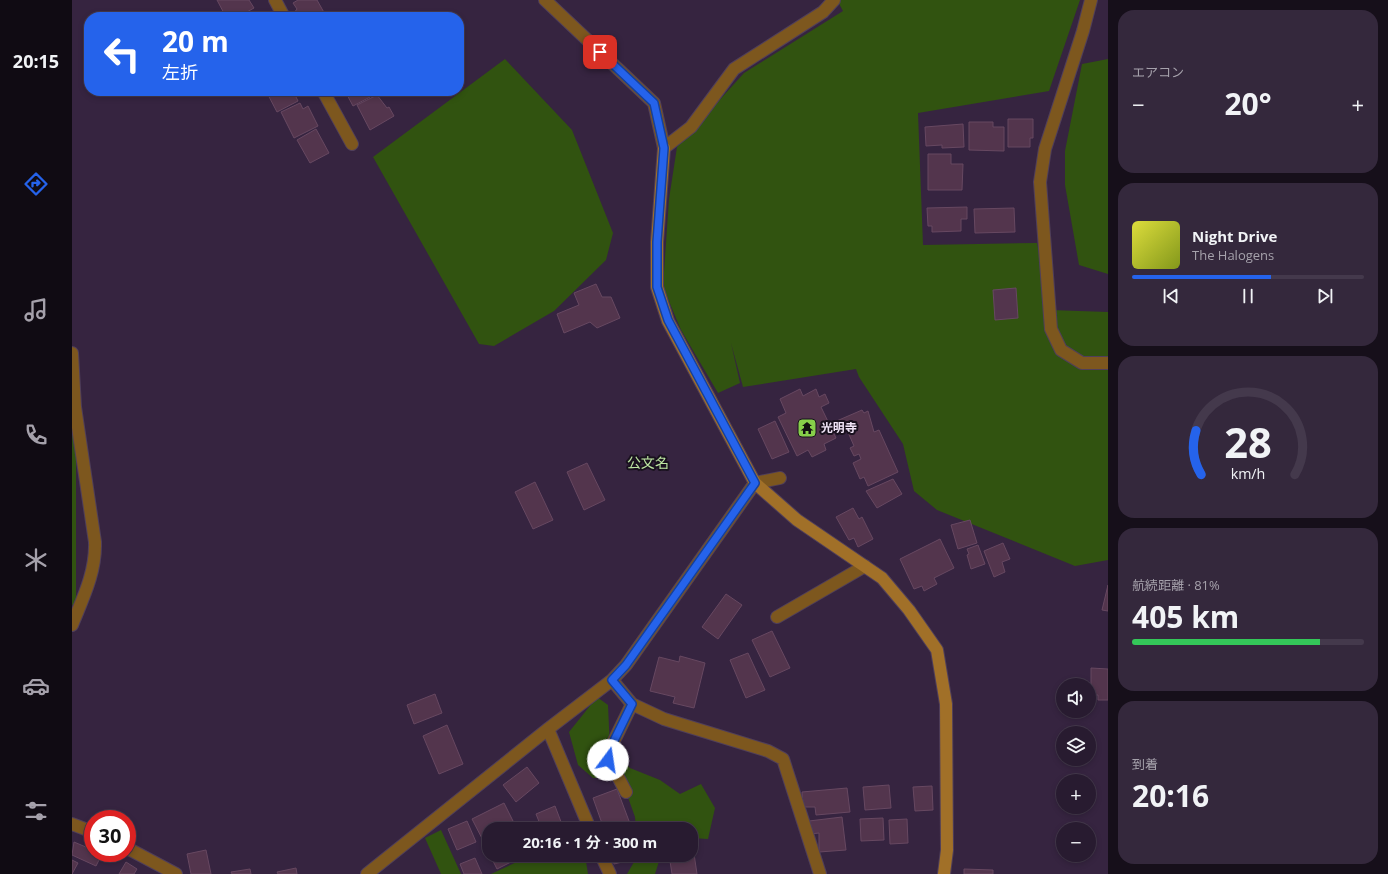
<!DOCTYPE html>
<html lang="ja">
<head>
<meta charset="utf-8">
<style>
  body { margin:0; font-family:"Open Sans","Noto Sans JP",sans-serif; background:#34283c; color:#f1f3f6; height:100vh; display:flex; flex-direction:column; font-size:15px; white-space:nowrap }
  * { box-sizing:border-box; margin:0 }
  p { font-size:13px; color:#a5a1ab }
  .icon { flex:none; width:22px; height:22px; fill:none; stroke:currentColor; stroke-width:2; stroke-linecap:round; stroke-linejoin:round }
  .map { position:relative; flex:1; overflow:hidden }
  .panel { display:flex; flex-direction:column; gap:10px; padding:10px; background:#160f1a; width:280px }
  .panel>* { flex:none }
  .guide { position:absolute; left:12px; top:12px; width:380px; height:84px; border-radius:16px; box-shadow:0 2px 6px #0003,0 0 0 1px #44394c; background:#2563eb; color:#fff; overflow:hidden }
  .tools { position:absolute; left:984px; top:678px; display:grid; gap:8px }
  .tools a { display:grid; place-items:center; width:40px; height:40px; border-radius:50%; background:#281b30; box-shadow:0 2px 6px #0003,0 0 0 1px #44394c; font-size:20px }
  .speed { position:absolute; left:12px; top:810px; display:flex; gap:8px; font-size:20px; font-weight:700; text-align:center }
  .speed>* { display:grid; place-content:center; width:52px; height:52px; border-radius:50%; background:#281b30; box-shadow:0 2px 6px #0003,0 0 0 1px #44394c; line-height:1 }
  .speed .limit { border:6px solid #d22; background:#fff; color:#111 }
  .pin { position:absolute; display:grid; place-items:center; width:34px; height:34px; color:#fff; margin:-17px; border-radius:8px; box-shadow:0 2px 6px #0006 }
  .me { position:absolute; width:44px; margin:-22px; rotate:14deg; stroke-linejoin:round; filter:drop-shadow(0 0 3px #0008) }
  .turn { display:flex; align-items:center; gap:14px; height:84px; padding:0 12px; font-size:18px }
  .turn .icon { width:52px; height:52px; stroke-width:2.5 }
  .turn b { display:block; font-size:28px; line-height:34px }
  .big { font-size:30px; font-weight:700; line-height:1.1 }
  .panel .card { flex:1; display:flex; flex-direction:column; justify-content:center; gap:6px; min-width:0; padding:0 14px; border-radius:16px; background:#34283c }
  .panel .dial { align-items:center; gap:0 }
  .dial svg { height:104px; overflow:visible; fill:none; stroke:#44394c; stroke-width:7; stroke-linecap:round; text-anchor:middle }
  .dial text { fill:#f1f3f6; stroke:none }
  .song { display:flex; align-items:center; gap:12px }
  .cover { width:48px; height:48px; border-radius:6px; background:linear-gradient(135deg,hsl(60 70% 55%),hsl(70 70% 35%)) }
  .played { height:4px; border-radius:2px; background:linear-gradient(90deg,#2563eb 60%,#44394c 60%) }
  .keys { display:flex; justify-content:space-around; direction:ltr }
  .heat { display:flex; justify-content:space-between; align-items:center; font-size:22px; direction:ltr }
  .charge { height:6px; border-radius:3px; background:linear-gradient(90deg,#34c759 81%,#44394c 0) }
  .trip { position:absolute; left:410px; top:822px; width:216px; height:40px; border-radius:16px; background:#281b30; box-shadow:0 2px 6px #0003,0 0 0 1px #44394c; font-weight:700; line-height:40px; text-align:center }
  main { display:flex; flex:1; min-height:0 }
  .tabs { display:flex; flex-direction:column; width:72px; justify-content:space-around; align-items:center; background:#100b13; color:#a5a1ab }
  .tabs .icon { width:28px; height:28px }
  .tabs .on { color:#2563eb }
  .tabs b { font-size:18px; color:#f1f3f6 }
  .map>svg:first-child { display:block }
</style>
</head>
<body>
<main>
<nav class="tabs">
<b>20:15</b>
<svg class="icon on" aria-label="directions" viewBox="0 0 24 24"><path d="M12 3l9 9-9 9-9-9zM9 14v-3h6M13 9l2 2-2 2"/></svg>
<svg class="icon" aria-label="music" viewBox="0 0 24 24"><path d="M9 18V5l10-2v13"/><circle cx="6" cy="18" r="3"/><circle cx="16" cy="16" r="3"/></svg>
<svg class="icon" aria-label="phone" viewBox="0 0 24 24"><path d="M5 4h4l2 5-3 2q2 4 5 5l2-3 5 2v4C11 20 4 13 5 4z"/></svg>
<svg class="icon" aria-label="climate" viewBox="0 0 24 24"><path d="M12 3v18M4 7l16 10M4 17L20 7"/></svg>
<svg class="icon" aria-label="car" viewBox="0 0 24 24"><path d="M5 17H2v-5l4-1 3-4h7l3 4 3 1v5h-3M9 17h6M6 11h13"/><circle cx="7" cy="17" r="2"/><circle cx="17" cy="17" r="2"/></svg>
<svg class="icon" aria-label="filters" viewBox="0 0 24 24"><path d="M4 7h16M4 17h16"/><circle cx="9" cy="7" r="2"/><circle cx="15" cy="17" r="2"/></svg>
</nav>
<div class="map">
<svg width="1036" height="874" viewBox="0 0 1036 874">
  <rect width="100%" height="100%" fill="#362440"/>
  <!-- green -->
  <path fill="#315310" d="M765,0H1008L977,91L846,113L851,245L965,243L978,310L1036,312V560L1003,566L865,510L842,491L831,444L787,377L784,369L671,387L659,343L668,383L646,393L609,330L591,287L597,199L605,147L672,73L771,11Z
    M433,59L500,130L541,233L534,260L482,311L422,346L407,344L301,157Z
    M1036,59V274L1007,265L993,185V151L1010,64Z
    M0,420L4,454V606L0,605Z
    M525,697L536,705L538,749L558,768L588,780L608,794L629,784L643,808L636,839L619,838V829H564L563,817L553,789L539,777L521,778L506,765L497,732Z
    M369,830L389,874H369L353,838Z
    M460,855H513L516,874H419Z
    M566,855H589L583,874H555Z"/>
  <!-- building -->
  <path fill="#53354d" stroke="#674861" d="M145,0H177L182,8L166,17H154Z
    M226,0H245L254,16L224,17L222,13L225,9L221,3Z
    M194,91H221L226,101L205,112Z
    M273,91H294L298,97L281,106Z
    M305,95L315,108L317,107L322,116L298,130L285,105Z
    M228,103L231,109L236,106L246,126L222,138L209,112Z
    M936,119H961V138H958V147H936Z
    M897,122H921V127H932V151L897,150Z
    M891,124L892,147L870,148V145L854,146L853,127Z
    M244,129L257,153L238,163L225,140Z
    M856,154H879V164H891L890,190H856Z
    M895,207V219H889V231L860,232V226H856L855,208Z
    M942,208L943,232L903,233L902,209Z
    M524,284L530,297H539L548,318L525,328L518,322L492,333L485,314L507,305L502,293Z
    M944,288L946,318L923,320L921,290Z
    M728,389L731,396L744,389L747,397L753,394L757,403L749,407L764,438L752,444L754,450L740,457L736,450L725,456L706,417L714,413L708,399Z
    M790,410L792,413L796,411L802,432L807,430L826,472L796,486L792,477L788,479L781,463L789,459L787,454L782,456L778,448L782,446L775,430L765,434L760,423Z
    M703,421L717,452L700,459L686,429Z
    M515,463L533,500L512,510L495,472Z
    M821,479L830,494L805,508L794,491Z
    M463,482L481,520L461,529L443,492Z
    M781,508L787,519L790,517L801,539L786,547L782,538L777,540L764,517Z
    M898,520L905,543L886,549L879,525Z
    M868,539L882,568L862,578L865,584L852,591L850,586L842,589L828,559Z
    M931,543L938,559L930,562L933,572L922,577L912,551Z
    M906,545L913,564L899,569L895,555L897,554L895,549Z
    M1036,585V611L1030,610Z
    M654,594L670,605L646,639L630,627Z
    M700,631L718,668L698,677L680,640Z
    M676,653L693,690L674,698L658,660Z
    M608,656L633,663L622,708L601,703L603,697L578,691L587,657L607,662Z
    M1019,668L1036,669V700H1026V695H1019Z
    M363,694L370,713L342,724L335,705Z
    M375,725L391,764L367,774L351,736Z
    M455,767L467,783L444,802L431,785Z
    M817,785L819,808L793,810L791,787Z
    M860,786L861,810L843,811L841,787Z
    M775,788L778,812L744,815L743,807H731L730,792Z
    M545,789L560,829H532L521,798Z
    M432,803L441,821L433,825L435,829H417V852L400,819Z
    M483,806L491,827L486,829H470L464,814Z
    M770,817L774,850L747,852V833L738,834L737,821Z
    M811,818L812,840L789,841L788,819Z
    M835,819L836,843L818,844L817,820Z
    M395,821L404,842L385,850L376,829Z
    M2,842L21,850V853L30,854L24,866L0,855Z
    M621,847L625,874H600L597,855H619V848Z
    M134,850L139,874H119L115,854Z
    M418,855H453L425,869Z
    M540,855H566L567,858L542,864Z
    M403,858L410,874H392L388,864Z
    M0,860L6,863L0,874Z
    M54,862L65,869L62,874H47Z
    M224,868L225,874H206L205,872Z
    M178,869L179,874H160L159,872Z
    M892,869L921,870V874H892Z"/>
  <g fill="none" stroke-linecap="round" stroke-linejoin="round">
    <!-- street casing -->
    <g stroke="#503f5a" stroke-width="14">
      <path id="street" d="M203,0L212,17
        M473,0L582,103L592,148L619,127L662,69L751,12L762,0
        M1019,0L1011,31L973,149L968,182L979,329L989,350L1010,363H1036
        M251,91L280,144
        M0,353L3,407L23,542C24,572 11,598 0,625
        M705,617L793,566
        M540,680L560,704L592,719L696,751L711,759L748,874
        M476,729L518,829
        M554,792L537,760L536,753L560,704
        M0,824L21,832
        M55,848L104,874
        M529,855L538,874
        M295,874L476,729L540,680L554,665L683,483L708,478"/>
    </g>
    <!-- secondary casing -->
    <g stroke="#503f5a" stroke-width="14">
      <path id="secondary" d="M592,148L585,242V287L596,321L683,483L725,520L810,578L837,610L865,650L874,704L875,850L872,874"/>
    </g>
    <!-- street -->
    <use href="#street" stroke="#7d571e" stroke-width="12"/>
    <!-- secondary -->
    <use href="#secondary" stroke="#a17028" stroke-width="12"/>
  </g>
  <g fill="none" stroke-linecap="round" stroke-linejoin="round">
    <!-- route casing -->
    <g stroke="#184099" stroke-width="10">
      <path id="route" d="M528,52L582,103L592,148L585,242V287L596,320L683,483L554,665L540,680L560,704L536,753V760"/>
    </g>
    <!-- route -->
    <use href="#route" stroke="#2563eb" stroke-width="7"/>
  </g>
  <!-- icons -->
  <defs>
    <g id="temple-square" transform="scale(1)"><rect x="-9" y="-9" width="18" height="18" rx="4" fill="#87cf4a" stroke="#19111e"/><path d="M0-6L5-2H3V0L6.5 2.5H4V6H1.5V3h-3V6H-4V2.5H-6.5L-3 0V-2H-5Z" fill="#111"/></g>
  </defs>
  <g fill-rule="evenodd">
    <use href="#temple-square" x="735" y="428"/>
  </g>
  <g text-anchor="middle" stroke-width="4" stroke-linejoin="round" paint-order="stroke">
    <!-- poi labels -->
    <g font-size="12" font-weight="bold" fill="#f0e4f7" stroke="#19111e" text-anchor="start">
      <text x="749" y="432">光明寺</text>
    </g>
    <!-- quarter labels -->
    <g font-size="14" fill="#bde6a2" stroke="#19111e">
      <text x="576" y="468">公文名</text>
    </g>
  </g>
</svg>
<div class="tools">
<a><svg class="icon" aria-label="sound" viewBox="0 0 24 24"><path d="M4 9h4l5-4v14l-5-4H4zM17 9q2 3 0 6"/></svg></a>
<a><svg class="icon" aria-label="layers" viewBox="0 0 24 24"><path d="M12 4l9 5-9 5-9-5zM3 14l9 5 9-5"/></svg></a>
<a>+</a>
<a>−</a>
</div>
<div class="speed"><div class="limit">30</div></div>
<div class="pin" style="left:528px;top:52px;background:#d93025"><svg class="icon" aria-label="arrive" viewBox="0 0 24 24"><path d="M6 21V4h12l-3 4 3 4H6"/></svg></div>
<svg class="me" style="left:536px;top:760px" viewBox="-20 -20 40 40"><circle r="19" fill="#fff"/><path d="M0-13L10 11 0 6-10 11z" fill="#2563eb"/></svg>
<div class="trip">20:16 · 1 分 · 300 m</div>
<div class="guide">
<div class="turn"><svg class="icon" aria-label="left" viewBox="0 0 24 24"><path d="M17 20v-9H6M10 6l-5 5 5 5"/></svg><div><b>20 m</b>左折</div></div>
</div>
</div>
<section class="panel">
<div class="card"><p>エアコン</p>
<div class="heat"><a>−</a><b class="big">20°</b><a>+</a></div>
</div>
<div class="card">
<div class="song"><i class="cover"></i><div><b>Night Drive</b><p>The Halogens</p></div></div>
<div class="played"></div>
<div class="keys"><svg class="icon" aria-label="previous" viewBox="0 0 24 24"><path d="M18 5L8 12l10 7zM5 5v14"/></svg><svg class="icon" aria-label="pause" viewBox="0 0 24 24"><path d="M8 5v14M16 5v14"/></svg><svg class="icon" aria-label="next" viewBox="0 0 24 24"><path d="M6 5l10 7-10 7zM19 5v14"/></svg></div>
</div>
<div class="card dial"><svg viewBox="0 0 100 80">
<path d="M14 69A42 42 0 1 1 86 69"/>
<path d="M14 69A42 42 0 0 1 10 35" stroke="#2563eb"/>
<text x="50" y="56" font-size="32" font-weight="700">28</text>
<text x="50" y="72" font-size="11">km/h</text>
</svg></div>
<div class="card"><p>航続距離 · 81%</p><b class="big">405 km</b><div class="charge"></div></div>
<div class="card"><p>到着</p><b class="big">20:16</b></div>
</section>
</main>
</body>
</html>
